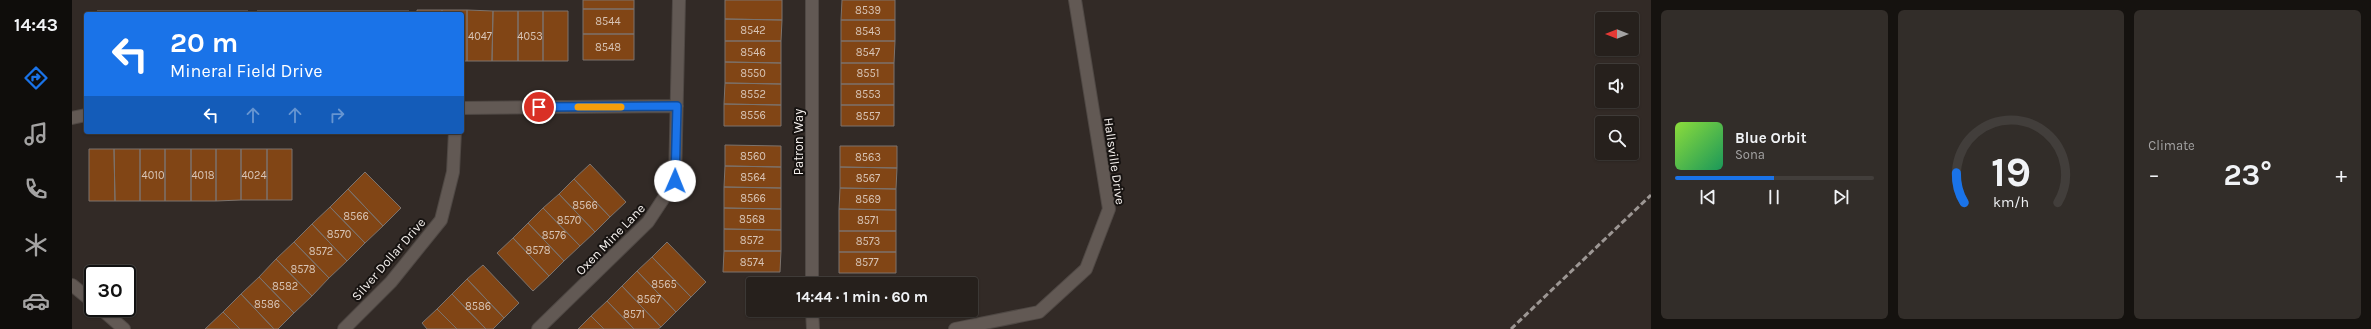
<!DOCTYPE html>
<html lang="en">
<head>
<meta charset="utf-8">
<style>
  body { margin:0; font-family:Karla,sans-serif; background:#322d29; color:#f1f3f6; height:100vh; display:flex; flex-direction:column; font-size:15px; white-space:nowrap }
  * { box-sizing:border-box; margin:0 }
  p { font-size:13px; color:#a4a3a3 }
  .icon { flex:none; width:22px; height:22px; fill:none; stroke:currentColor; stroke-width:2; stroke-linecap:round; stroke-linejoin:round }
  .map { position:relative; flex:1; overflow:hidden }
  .details { display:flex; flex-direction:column; gap:10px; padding:10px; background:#15120f; width:720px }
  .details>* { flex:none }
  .banner { position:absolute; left:12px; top:12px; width:380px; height:122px; border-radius:4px; box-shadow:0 1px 3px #0004,0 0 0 1px #423e3b; background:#1a73e8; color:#fff; overflow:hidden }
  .needle { width:26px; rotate:270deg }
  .buttons { position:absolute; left:1523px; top:12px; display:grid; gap:8px }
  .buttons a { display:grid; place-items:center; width:44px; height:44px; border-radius:4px; background:#26201c; box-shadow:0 1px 3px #0004,0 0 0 1px #423e3b; font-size:20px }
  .speed { position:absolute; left:12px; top:265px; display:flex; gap:8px; font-size:20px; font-weight:700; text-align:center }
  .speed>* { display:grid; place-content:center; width:52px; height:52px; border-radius:50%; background:#26201c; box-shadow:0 1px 3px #0004,0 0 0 1px #423e3b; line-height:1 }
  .speed .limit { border:2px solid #111; border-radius:6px; background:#fff; color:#111 }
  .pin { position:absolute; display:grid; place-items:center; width:34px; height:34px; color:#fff; margin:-17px; border:2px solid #fff; border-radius:50%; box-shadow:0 1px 4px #0007 }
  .me { position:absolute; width:44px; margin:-22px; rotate:1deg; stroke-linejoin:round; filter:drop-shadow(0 0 3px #0008) }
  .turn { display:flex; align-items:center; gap:14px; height:84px; padding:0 20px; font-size:18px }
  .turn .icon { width:52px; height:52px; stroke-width:2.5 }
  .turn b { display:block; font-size:28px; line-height:34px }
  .lanes { display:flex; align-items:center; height:38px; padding:0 20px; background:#0003; justify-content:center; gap:20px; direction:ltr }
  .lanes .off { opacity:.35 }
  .big { font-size:30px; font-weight:700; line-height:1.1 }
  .details .widget { flex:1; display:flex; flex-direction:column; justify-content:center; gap:6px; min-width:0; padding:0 14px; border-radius:6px; background:#322d29 }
  .details .dial { align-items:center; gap:0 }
  .dial svg { height:104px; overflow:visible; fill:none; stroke:#423e3b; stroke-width:7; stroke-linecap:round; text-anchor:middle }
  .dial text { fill:#f1f3f6; stroke:none }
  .song { display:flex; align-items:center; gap:12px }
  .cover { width:48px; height:48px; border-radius:6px; background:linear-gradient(135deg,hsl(90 70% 55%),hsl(150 70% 35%)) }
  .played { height:4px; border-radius:2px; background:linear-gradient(90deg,#1a73e8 50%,#423e3b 50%) }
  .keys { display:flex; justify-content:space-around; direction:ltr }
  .heat { display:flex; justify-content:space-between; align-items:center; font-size:22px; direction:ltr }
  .details .tiles { flex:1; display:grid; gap:10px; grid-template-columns:repeat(3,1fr) }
  .trip { position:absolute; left:674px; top:277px; width:232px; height:40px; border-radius:4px; background:#26201c; box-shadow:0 1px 3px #0004,0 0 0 1px #423e3b; font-weight:700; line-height:40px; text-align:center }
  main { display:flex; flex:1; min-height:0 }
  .tabs { display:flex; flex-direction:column; width:72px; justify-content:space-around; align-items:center; background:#0f0d0b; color:#a4a3a3 }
  .tabs .icon { width:28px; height:28px }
  .tabs .on { color:#1a73e8 }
  .tabs b { font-size:18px; color:#f1f3f6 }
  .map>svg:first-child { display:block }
</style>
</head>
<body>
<main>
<nav class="tabs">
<b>14:43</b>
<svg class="icon on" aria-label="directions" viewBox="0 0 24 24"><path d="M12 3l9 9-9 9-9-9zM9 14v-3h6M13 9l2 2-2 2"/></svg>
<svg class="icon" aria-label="music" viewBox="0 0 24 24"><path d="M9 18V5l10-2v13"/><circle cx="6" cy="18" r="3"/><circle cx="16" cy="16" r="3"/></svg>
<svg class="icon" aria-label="phone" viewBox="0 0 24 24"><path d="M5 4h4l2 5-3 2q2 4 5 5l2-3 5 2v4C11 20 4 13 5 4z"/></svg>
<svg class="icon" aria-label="climate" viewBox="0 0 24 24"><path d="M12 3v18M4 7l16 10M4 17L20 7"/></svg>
<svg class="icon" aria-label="car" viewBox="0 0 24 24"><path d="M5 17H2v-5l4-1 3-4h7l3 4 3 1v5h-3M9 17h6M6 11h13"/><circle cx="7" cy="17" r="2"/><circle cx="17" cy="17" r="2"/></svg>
</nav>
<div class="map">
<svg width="1579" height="329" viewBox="0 0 1579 329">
  <rect width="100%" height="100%" fill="#322a26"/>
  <!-- building -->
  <path fill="#814515" stroke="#7c736d" d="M511,0H562V9H511Z
    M653,0H710V20L653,19Z
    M770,0H823V20H769Z
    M511,9H562V34H511Z
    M345,10H370V14H345Z
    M370,10H395V61H390V14H370Z
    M395,10L421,11L420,61H395Z
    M25,11H50V14H25Z
    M50,11H75V14H50Z
    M75,11H100V14H75Z
    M100,11H126V14H100Z
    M126,11H151V14H126Z
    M151,11H176V14H151Z
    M185,11H210V14H185Z
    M210,11H236V14H210Z
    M236,11H261V14H236Z
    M261,11H287V14H261Z
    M287,11H312V14H287Z
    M312,11H337V14H312Z
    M421,11H446V61H420Z
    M446,11H471V61H446Z
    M471,11H496V61H471Z
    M653,19L710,20L709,41H653Z
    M769,20H823V41H769Z
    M511,34H562V60H511Z
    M653,41H709V63L653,62Z
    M769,41H823L822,63H769Z
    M653,62L709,63V84L653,83Z
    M769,63H822V84H769Z
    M653,83L709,84V105L652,104Z
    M769,84H822V105H769Z
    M652,104L709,105V126H652Z
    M769,105H822V126H769Z
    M653,145L709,146V167L653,166Z
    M768,146H825V168L768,167Z
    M17,149H42L43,201H17Z
    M42,149H68V201H43Z
    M68,149H93V201H68Z
    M93,149H119V201H93Z
    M119,149H144V201H119Z
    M144,149H169V200L144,201Z
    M169,149H195V200H169Z
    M195,149H220V200H195Z
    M518,164L554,202L538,217L502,179Z
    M653,166L709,167V188L652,187Z
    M768,167L825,168L824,189L768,188Z
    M293,172L329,208L311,226L276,189Z
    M502,179L538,217L523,232L487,194Z
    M652,187L709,188V209L652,208Z
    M768,188L824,189V210L767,209Z
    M276,189L311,226L293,243L258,207Z
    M487,194L523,232L508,246L471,208Z
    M258,207L293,243L275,261L240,224Z
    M471,208L508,246L492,261L456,223Z
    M652,208L709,209V230L652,229Z
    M767,209L824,210V231H767Z
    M456,223L492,261L477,276L441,238Z
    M240,224L275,261L257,278L222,242Z
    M652,229L709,230V251H652Z
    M767,231H824V252H767Z
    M441,238L477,276L461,291L425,253Z
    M222,242L257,278L240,296L204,259Z
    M595,242L634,282L619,297L580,257Z
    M652,251H709L708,272H651Z
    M767,252H824V273H767Z
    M580,257L619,297L604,312L565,271Z
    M204,259L240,296L222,313L187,277Z
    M411,265L447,303L432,318L395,279Z
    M565,271L604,312L589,327L550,286Z
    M187,277L222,313L206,329H202L169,294Z
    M395,279L432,318L421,329H414L380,294Z
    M550,286L589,327L586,329H562L535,301Z
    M169,294L202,329H168L151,312Z
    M380,294L414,329H385L365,309Z
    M535,301L562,329H532L519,316Z
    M365,309L385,329H355L350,323Z
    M151,312L168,329H133Z
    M519,316L532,329H506Z"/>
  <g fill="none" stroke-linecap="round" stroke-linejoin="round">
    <!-- minor casing -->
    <g stroke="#4f4844" stroke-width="14">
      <path id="minor" d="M740,0V284
        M390,108L605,106
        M0,118L14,115
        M0,285L21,302
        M28,308L52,329
        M740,310L741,329
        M272,329L319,282L369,220L381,172L383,132
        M466,329L576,222L603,181L607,0
        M883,329L967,312L1014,269L1037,209L1003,0"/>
    </g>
    <!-- minor -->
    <use href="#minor" stroke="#625954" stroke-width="12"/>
    <!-- rail -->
    <path stroke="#9d9794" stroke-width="3" stroke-dasharray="6 3" stroke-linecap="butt" d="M1439,329L1579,195"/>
  </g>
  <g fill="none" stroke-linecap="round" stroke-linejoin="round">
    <!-- route casing -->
    <g stroke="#114b97" stroke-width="10">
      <path id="route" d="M467,107L605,106L603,181"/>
    </g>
    <!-- route -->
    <use href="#route" stroke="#1a73e8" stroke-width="7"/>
    <!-- slow -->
    <path stroke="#f59e0b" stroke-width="7" d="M506,107H549"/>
  </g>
  <g text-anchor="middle" stroke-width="4" stroke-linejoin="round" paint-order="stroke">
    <!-- number labels -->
    <g font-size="11" fill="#d8c5b7">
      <text x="796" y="14">8539</text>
      <text x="536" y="25">8544</text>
      <text x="681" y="34">8542</text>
      <text x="796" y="35">8543</text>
      <text x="408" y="40">4047</text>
      <text x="458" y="40">4053</text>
      <text x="536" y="51">8548</text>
      <text x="681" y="56">8546</text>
      <text x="796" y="56">8547</text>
      <text x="681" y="77">8550</text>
      <text x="796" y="77">8551</text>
      <text x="681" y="98">8552</text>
      <text x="796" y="98">8553</text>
      <text x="681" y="119">8556</text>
      <text x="796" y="120">8557</text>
      <text x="681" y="160">8560</text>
      <text x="796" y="161">8563</text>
      <text x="81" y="179">4010</text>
      <text x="131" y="179">4018</text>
      <text x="182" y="179">4024</text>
      <text x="681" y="181">8564</text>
      <text x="796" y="182">8567</text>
      <text x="681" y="202">8566</text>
      <text x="796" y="203">8569</text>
      <text x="513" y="209">8566</text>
      <text x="284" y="220">8566</text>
      <text x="680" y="223">8568</text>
      <text x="497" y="224">8570</text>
      <text x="796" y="224">8571</text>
      <text x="267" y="238">8570</text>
      <text x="482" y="239">8576</text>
      <text x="680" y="244">8572</text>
      <text x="796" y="245">8573</text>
      <text x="466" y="254">8578</text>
      <text x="249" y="255">8572</text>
      <text x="680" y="266">8574</text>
      <text x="795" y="266">8577</text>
      <text x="231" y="273">8578</text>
      <text x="592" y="288">8565</text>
      <text x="213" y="290">8582</text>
      <text x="577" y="303">8567</text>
      <text x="195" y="308">8586</text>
      <text x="406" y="310">8586</text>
      <text x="562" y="318">8571</text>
    </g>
    <!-- street labels -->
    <g font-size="13" fill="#f5f0ed" stroke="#171311">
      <text transform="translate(726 142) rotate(-90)" y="5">Patron Way</text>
      <text transform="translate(1043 161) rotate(82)" y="5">Hallsville Drive</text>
      <text transform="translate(538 239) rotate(-46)" y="5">Oxen Mine Lane</text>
      <text transform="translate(316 259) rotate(-49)" y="5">Silver Dollar Drive</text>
    </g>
  </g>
</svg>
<div class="buttons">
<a><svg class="needle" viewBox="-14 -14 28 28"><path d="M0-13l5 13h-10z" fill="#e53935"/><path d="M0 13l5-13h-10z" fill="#a4a3a3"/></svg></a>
<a><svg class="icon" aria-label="sound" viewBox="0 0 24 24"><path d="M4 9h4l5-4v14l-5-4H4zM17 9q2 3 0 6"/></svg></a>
<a><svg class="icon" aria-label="search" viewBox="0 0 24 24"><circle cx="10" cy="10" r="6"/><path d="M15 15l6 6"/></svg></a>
</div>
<div class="speed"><div class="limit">30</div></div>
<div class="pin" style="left:467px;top:107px;background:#d93025"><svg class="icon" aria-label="arrive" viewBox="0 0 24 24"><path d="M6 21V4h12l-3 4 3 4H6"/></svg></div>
<svg class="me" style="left:603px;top:181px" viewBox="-20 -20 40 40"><circle r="19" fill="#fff"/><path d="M0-13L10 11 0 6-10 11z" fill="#1a73e8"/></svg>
<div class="trip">14:44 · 1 min · 60 m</div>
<div class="banner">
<div class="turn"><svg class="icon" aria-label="left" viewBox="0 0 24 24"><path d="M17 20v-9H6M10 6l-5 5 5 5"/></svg><div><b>20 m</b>Mineral Field Drive</div></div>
<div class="lanes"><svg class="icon" aria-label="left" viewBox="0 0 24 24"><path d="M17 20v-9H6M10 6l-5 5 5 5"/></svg><svg class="icon off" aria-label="ahead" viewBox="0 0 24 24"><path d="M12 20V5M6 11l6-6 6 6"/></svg><svg class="icon off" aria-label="ahead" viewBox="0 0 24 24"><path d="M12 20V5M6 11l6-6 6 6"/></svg><svg class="icon off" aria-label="right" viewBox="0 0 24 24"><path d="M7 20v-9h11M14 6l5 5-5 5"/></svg></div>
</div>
</div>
<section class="details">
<div class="tiles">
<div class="widget">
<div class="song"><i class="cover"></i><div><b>Blue Orbit</b><p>Sona</p></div></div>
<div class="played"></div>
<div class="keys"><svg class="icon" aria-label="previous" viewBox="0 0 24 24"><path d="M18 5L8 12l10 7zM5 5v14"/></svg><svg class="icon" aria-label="pause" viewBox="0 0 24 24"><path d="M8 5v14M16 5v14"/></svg><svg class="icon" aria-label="next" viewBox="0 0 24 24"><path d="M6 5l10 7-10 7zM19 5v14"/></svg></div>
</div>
<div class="widget dial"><svg viewBox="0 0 100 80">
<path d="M14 69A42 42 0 1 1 86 69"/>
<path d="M14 69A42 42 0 0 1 8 46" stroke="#1a73e8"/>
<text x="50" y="56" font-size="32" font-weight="700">19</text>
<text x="50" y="72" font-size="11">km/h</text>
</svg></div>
<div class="widget"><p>Climate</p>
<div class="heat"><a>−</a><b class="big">23°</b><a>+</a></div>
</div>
</div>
</section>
</main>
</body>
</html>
